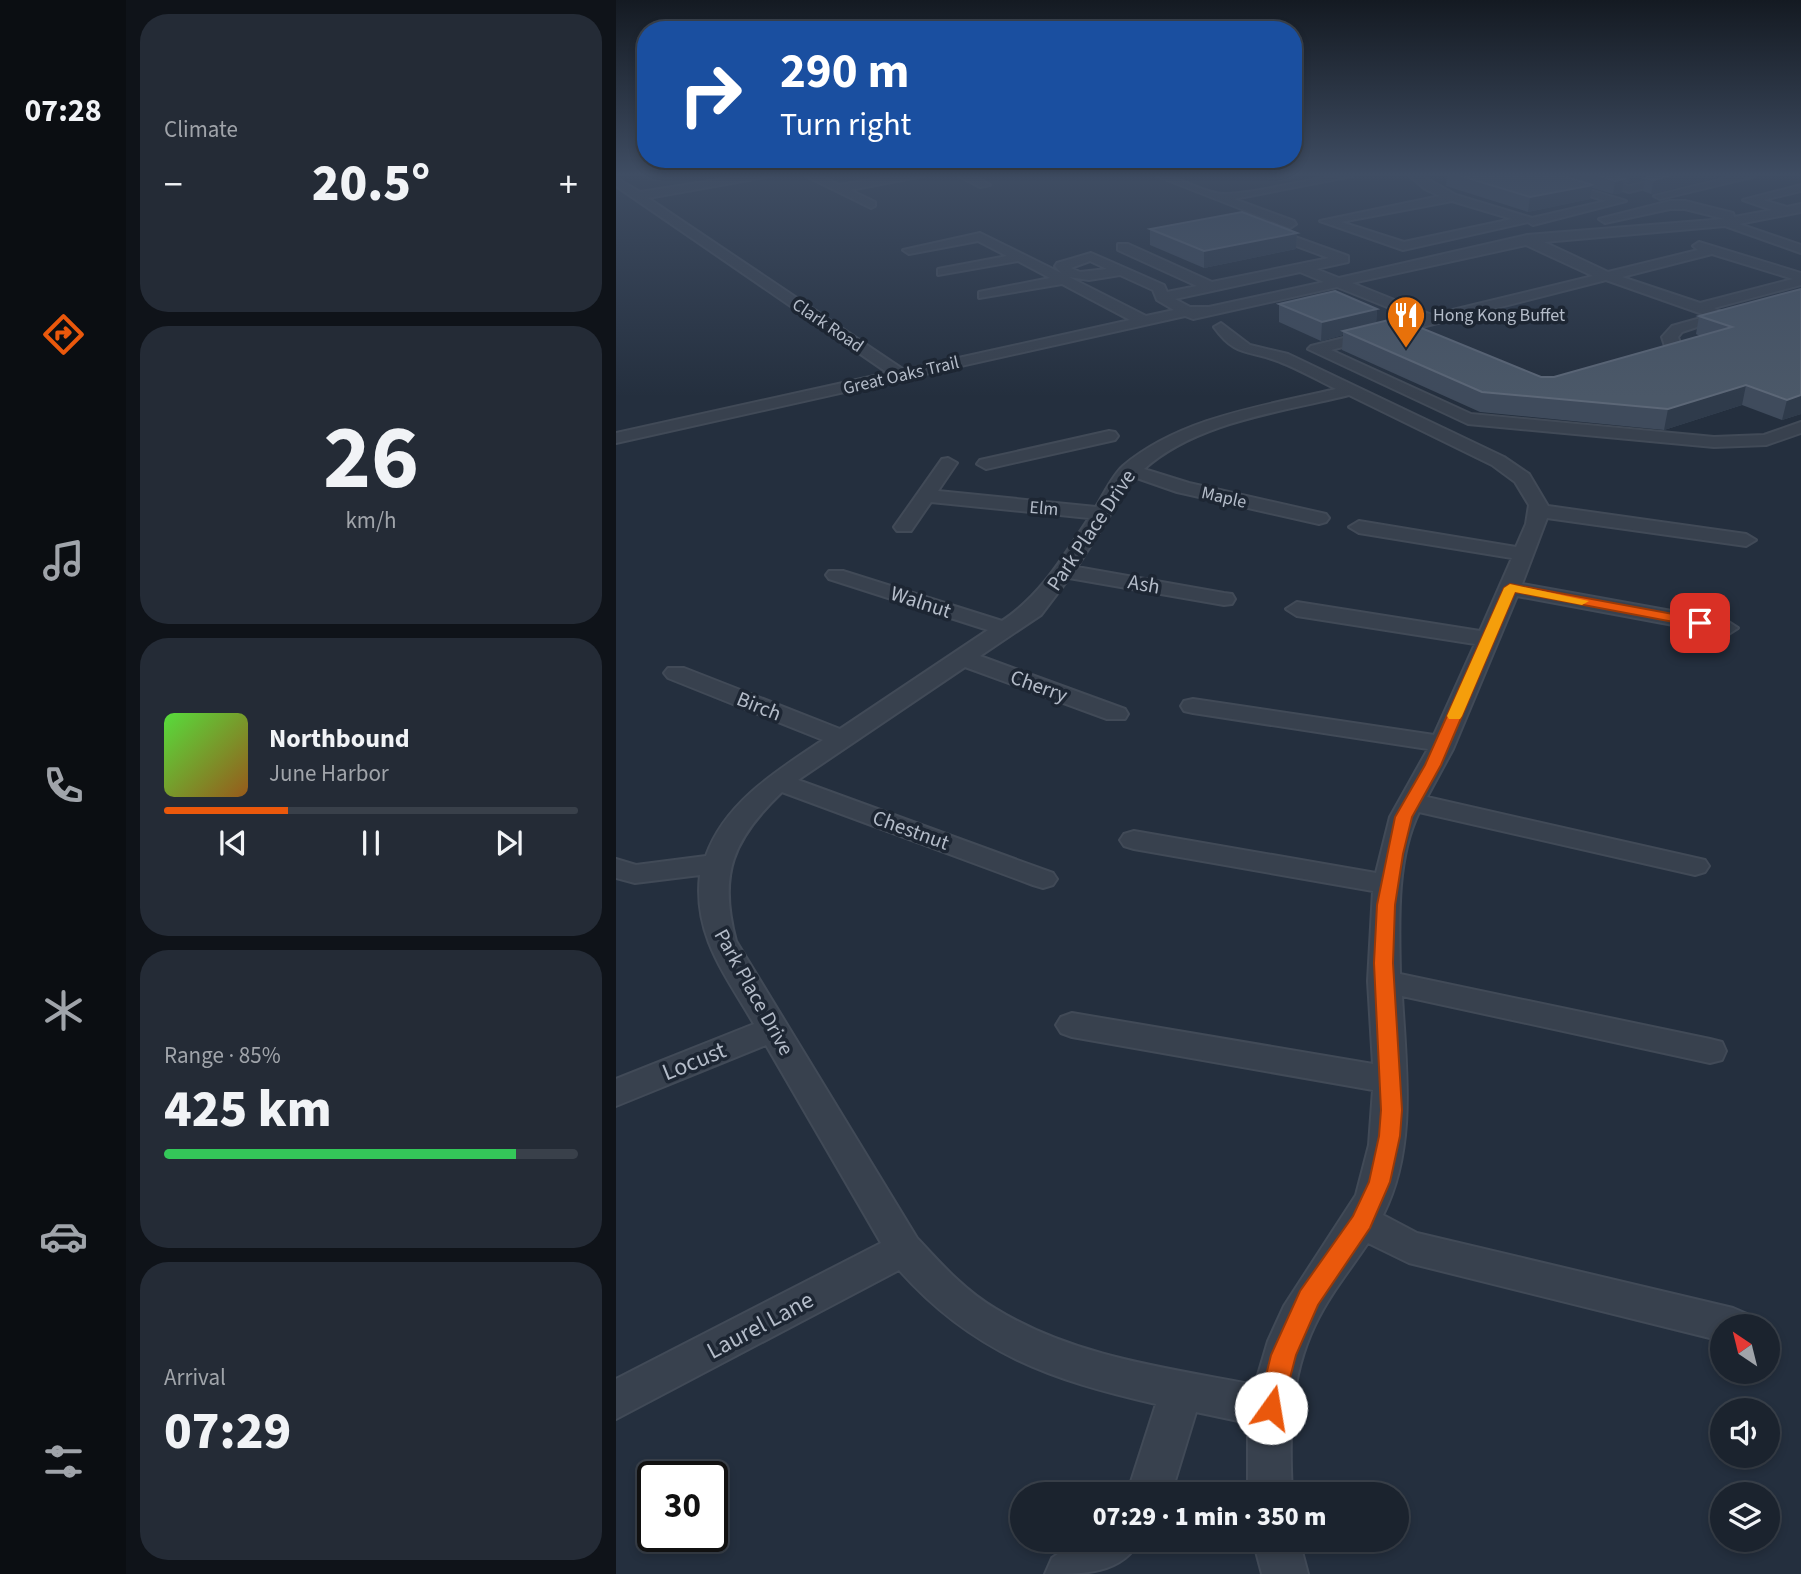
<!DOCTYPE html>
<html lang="en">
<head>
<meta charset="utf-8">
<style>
  body { margin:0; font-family:"Source Sans 3",sans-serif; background:#242b36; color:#f1f3f6; height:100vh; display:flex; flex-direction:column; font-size:26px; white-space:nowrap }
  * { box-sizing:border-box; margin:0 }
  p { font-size:23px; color:#a0a4aa }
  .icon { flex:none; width:38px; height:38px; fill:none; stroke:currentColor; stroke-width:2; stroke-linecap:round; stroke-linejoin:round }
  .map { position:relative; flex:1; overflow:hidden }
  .side { display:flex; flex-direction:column; gap:14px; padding:14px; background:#0f1319; width:490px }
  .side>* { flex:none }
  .banner { position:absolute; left:21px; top:21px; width:665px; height:147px; border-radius:28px; box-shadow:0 4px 10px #0003,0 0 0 2px #39404a; background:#1a4fa0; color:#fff; overflow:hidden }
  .needle { width:46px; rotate:325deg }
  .fabs { position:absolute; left:1094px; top:1314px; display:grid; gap:14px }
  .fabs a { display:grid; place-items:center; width:70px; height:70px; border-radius:50%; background:#1b232e; box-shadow:0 4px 10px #0003,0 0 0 2px #39404a; font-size:35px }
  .speed { position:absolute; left:21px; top:1461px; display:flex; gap:14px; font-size:35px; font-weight:700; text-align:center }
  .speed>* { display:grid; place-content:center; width:91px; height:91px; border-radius:50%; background:#1b232e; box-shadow:0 4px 10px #0003,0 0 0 2px #39404a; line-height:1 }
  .speed .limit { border:4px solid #111; border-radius:10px; background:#fff; color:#111 }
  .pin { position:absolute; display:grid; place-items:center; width:60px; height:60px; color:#fff; margin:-30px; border-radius:14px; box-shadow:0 4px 10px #0006 }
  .me { position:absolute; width:77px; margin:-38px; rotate:13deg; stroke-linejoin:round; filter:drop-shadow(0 0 5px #0008) }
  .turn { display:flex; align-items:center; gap:24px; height:147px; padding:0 28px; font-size:32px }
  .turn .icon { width:91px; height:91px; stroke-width:2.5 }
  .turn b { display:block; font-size:49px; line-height:60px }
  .big { font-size:52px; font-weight:800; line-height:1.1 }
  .side .tile { flex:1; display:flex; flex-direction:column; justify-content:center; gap:10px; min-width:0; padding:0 24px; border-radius:28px; background:#242b36 }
  .side .dial { align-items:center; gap:0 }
  .dial b { font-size:91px; line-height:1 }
  .song { display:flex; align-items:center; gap:21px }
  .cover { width:84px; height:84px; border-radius:10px; background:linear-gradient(135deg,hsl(110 70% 55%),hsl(30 70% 35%)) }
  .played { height:7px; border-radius:4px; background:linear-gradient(90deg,#ea580c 30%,#39404a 30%) }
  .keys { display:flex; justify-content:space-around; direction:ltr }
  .heat { display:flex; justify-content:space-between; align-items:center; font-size:38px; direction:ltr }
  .charge { height:10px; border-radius:5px; background:linear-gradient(90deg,#34c759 85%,#39404a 0) }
  .trip { position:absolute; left:394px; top:1482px; width:399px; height:70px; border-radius:35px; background:#1b232e; box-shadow:0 4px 10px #0003,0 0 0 2px #39404a; font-weight:800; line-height:70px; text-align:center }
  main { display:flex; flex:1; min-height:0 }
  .tab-bar { display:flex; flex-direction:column; width:126px; justify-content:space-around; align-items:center; background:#0b0e12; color:#a0a4aa }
  .tab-bar .icon { width:49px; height:49px }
  .tab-bar .on { color:#ea580c }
  .tab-bar b { font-size:32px; color:#f1f3f6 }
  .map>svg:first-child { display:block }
</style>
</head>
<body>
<main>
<nav class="tab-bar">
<b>07:28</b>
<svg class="icon on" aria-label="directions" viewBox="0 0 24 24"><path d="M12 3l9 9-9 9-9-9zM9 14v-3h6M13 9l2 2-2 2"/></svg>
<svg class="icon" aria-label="music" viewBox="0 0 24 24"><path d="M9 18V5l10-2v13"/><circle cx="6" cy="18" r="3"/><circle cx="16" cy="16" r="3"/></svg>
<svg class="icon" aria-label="phone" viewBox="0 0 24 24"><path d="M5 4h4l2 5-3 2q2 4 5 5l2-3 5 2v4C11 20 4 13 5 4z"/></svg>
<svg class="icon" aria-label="climate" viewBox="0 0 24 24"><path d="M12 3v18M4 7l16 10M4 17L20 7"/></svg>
<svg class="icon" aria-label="car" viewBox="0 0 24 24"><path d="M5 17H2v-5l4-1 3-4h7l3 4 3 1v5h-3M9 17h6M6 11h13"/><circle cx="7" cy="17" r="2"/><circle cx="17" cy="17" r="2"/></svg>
<svg class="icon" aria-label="filters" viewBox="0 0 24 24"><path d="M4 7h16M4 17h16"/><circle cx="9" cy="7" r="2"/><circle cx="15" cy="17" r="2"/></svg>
</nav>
<section class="side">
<div class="tile"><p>Climate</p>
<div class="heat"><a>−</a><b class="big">20.5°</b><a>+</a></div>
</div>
<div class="tile dial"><b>26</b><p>km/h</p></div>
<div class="tile">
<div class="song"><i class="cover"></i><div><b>Northbound</b><p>June Harbor</p></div></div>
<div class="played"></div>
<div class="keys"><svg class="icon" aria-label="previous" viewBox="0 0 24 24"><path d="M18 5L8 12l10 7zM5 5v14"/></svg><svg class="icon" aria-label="pause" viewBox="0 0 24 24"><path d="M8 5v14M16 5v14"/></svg><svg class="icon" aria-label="next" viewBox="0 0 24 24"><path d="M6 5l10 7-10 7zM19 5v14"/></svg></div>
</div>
<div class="tile"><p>Range · 85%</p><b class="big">425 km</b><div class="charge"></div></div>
<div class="tile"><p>Arrival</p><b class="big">07:29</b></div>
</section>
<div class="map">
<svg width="1185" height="1574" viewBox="0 0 1185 1574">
  <rect width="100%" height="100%" fill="#242f3e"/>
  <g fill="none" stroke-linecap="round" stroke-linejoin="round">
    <!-- minor casing -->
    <g stroke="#414a57" stroke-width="4">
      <path id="minor" d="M127,176H155L32,198L288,370L514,320L446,284L363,298V292L434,278L402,261L322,275V269L391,256L362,241L293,254L287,250L364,233L445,273L439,266L441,263L475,253L548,285L551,292L581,286L502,250V244H512L596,282L713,258L642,232V226L646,225L732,256V262L700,269L723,278L911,235L1109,219L1069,209H1054L989,223L983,219L1054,201H1069L1117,213L1118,217L1156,210L1127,200L1185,185V191L1147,200L1171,207L1185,204V212L1123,224L1185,245V253L1109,226L928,242L992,272L1082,250L1077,246L1083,242L1185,273V285L1098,308L1114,316L1066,332L1062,337L1065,346L1052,361L1032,367L1024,362L1042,355L1049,346L1046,337L1056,326L1092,316L990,280L798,329L812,339L804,344L778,328L801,319L721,287L577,319L569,316L0,443V433L272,373L0,186V178L24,192ZM910,245L977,276L816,315L736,283ZM1096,254L1177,279L1084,303L1006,277ZM474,261L491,269L464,272L455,268ZM684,272L708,282L593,307H574L559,299ZM504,275L537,290L541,300L558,310L530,316L453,277L473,280Z
        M190,176H205L223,185L278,176H307L234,190L259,202V206L255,208Z
        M343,176H358L374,185L364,187Z
        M541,176C565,176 587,194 608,194C650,193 692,176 736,176L618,199L678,221L680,224L674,228Z
        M794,176H806L840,195L916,218L990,201L909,176H927L1010,201L917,225L912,222L787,250L704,221L824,196L809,189ZM836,201L896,219L788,242L725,222Z
        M1058,176L1067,179L1013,192L977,181L983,178L1013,186Z
        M1119,176H1140L1044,199L1038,196Z
        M605,323L634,345L672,354L888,457L913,474L932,506L1130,534L1140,540L1130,546L931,518L906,584L1111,621L1122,628L1111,635L901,596L837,749L811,797L1089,860L1093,866L1089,872L1079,875L803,812C780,859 783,922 784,974L1094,1039L1106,1042L1110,1051L1106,1060L1094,1063L786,996C790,1069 801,1148 767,1215L801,1233L1117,1308L1131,1314L1137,1326H1106V1341L793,1263L752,1243C734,1270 713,1295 699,1325C673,1379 673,1437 676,1494H632V1423L580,1412L555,1494H511L540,1404C435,1380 357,1353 283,1270L0,1419V1379L265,1243L150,1045L0,1106V1079L138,1024C109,974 77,935 84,875L19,883L0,878V859L20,865L90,856C109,802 162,770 207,740L52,678L48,673L52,668H68L224,729L372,630L213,579L210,575L213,571H227L386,621C426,594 447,557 473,518L315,502L295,531H281L278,527L326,459L332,458L341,463L322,491L480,507C488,494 496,476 507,466C565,417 649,406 720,389C701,380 683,369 664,362C633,349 620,358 598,327ZM733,395L876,465L899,482L913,505L910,524L900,547L743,521L733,527L743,533L896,558L864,631L681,602L670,609L681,616L859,644L818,735L577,699L568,701L565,706L568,711L577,713L812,749L774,817L760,873L518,831L508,834L504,840L508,846L518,849L757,891L752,981L757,1064L456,1013L445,1017L440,1025L445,1033L456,1037L757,1090L753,1145L740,1195L668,1306L652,1341L639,1385C551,1368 458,1357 380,1309C349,1291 325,1264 301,1238L120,941C102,874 117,839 166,792L417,885L427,888L437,885L441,879L437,873L182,780L349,667L491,719H509L512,714L509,709L364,656L425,615L453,578L608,605L616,604L619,599L616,594L608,593L461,567L518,477L561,492L703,524L710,522L713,518L710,514L573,483L528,469C582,421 666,412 733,395Z
        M760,330L767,334L765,337L715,350L855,414L1098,437L1148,435L1185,422V433L1150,445L1098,447L852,424L692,349L695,346Z
        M493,431L499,432L502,436L499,440L370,469L361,464L364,460Z
        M462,1540H524C506,1574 468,1574 429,1574L436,1558Z
        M637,1540H683L692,1574H646Z"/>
    </g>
    <!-- minor -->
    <use href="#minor" fill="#38414e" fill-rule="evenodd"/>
  </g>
  <!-- wall -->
  <path fill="#3f4b5c" d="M831,176H1099V178L1035,194L1027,191L1029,180L1013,183L1007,182L1006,193L997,194L976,188L974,199L912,212L830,186Z
    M534,229L681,233L680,249L588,268L534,245Z
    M1185,289V414L1166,420L1126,405L1048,430L864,412L726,350L727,335L705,341L663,322V304L761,309L760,323L925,377H938L1084,336L1080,334L1083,316Z"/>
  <!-- shaded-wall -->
  <path fill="#2f3b4b" d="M1014,176H1044L1029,178V180L1013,183Z
    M1053,176H1099V178L1035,194L1038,180Z
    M1008,179L1006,193L997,194L999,181Z
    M977,185L974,199L912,212L914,197Z
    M681,233L680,249L588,268V251Z
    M761,309L760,327L727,331V335L705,341L706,322Z
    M1130,385L1126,405L1048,430L1052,409Z
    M1185,395V414L1166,420L1171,400Z"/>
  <!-- building -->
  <path fill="#4b5868" stroke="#5c6777" stroke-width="2" d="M845,176H947L977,185L914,197Z
    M984,176H1001L1008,179L999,181Z
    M1035,176H1053L1038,180L1029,178Z
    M626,212L681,233L588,251L534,229Z
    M1185,289V395L1171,400L1130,385L1052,409L866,392L727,331L781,318L925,377H938L1116,327L1083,316Z
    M719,291L761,309L706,322L663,304Z"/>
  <!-- sky -->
  <linearGradient id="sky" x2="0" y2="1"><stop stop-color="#141a22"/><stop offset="0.44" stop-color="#3f4d63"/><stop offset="1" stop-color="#3f4d63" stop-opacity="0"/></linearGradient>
  <rect width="1185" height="397" fill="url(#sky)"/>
  <!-- route -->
  <path fill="#ea580c" stroke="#983908" stroke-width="2" d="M894,584L1084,619L1091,623L1084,627L899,592L825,765L796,817L787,854L779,905L777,963L786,1110L784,1136L774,1182L754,1228L702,1305L680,1355L664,1416L655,1420L646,1416L642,1408L655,1355L684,1291L737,1216L753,1182L763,1136L765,1110L758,963L761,905L779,817L809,765L888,588Z"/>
  <!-- slow -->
  <path fill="#f59e0b" d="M894,584L973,601L966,605L899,592L846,716L844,719H833L831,716L888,588Z"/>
  <!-- icons -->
  <defs>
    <g id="restaurant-pin" transform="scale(2.0125)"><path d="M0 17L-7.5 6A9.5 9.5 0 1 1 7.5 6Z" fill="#e8710a" stroke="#1d2633"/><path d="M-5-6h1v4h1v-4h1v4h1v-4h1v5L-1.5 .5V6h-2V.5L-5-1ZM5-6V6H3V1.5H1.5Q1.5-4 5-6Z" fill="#fff"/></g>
  </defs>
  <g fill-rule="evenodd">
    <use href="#restaurant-pin" x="790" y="315"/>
  </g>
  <g text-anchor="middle" stroke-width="7" stroke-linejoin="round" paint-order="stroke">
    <!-- far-poi labels -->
    <g font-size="18" fill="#b4bcc9" stroke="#1d2633" text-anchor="start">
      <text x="817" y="321">Hong Kong Buffet</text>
    </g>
    <!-- far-street labels -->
    <g font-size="18" fill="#b4bcc9" stroke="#1d2633">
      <text transform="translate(212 325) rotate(34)" y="6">Clark Road</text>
      <text transform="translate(285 375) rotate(-13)" y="6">Great Oaks Trail</text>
      <text transform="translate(608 497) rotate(13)" y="6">Maple</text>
      <text transform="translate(428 508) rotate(5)" y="6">Elm</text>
    </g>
    <!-- street labels -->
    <g font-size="21" fill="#b4bcc9" stroke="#1d2633">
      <text transform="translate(475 530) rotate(-56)" y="7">Park Place Drive</text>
      <text transform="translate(528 584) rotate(10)" y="7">Ash</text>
      <text transform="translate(305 602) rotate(18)" y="7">Walnut</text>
      <text transform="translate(423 686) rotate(20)" y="7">Cherry</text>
      <text transform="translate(143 706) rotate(22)" y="7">Birch</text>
      <text transform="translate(295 830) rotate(20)" y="7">Chestnut</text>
      <text transform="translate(138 992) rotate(61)" y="7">Park Place Drive</text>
    </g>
    <!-- near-street labels -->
    <g font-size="24" fill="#b4bcc9" stroke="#1d2633">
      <text transform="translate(78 1061) rotate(-22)" y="8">Locust</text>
      <text transform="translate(144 1325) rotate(-28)" y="8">Laurel Lane</text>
    </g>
  </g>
</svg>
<div class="fabs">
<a><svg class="needle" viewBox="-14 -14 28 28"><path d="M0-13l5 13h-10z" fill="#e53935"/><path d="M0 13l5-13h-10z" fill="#a0a4aa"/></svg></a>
<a><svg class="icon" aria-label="sound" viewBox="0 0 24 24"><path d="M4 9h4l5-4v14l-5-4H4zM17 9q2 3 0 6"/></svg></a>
<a><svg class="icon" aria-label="layers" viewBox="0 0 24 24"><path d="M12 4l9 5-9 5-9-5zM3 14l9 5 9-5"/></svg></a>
</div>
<div class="speed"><div class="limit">30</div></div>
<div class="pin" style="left:1084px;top:623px;background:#d93025"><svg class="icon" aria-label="arrive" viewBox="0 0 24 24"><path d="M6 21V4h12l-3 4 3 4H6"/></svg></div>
<svg class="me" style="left:655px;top:1408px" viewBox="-20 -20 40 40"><circle r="19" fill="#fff"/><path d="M0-13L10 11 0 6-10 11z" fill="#ea580c"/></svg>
<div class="trip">07:29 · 1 min · 350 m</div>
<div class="banner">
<div class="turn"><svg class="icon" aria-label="right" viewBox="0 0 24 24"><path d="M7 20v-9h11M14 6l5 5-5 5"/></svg><div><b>290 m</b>Turn right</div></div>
</div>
</div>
</main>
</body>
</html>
